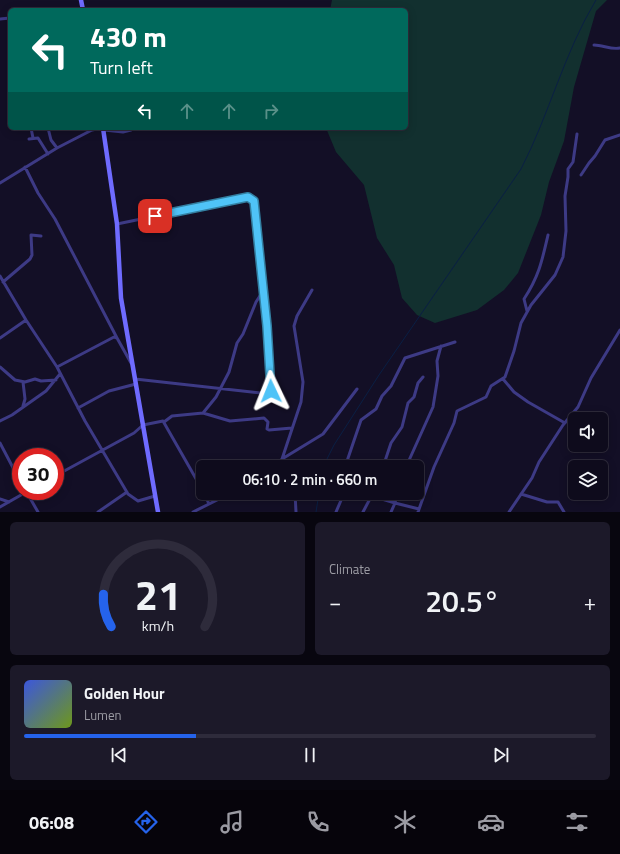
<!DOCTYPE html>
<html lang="en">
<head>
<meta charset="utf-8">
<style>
  body { margin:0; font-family:"Titillium Web",sans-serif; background:#1c1929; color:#f1f3f6; height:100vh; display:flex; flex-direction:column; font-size:15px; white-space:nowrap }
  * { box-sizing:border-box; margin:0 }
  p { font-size:13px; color:#9b9ba3 }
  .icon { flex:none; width:22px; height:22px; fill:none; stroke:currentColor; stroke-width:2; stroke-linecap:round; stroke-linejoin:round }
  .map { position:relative; height:512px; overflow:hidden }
  .side { display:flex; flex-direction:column; gap:10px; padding:10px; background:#08060f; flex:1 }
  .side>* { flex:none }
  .guide { position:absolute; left:8px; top:8px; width:400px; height:122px; border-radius:6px; box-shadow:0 2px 10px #0003,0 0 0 1px #2e2b3b; background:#00695c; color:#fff; overflow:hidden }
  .tools { position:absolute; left:568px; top:412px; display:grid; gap:8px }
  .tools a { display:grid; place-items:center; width:40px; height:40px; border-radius:6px; background:#0e0b1c; box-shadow:0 2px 10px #0003,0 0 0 1px #2e2b3b; font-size:20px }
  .speed { position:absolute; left:12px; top:448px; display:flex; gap:8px; font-size:20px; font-weight:700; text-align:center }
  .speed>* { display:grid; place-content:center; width:52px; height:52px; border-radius:50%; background:#0e0b1c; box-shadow:0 2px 10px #0003,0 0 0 1px #2e2b3b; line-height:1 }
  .speed .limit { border:6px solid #d22; background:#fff; color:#111 }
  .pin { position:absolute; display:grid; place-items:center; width:34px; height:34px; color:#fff; margin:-17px; border-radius:8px; box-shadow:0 2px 6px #0006 }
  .me { position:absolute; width:44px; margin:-22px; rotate:358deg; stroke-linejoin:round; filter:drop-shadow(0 0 3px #0008) }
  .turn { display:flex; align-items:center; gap:14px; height:84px; padding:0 16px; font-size:18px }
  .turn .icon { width:52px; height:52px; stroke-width:2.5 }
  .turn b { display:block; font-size:28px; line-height:34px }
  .lanes { display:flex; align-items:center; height:38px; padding:0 16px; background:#0003; justify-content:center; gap:20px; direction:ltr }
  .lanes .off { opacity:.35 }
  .big { font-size:30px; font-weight:600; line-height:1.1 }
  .side .card { flex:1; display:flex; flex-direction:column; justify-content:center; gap:6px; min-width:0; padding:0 14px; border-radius:6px; background:#1c1929 }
  .side .dial { align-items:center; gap:0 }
  .dial svg { height:104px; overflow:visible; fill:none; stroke:#2e2b3b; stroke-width:7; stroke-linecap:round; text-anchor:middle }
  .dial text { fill:#f1f3f6; stroke:none }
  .song { display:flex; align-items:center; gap:12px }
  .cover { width:48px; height:48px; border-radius:6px; background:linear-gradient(135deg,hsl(230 70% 55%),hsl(80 70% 35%)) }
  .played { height:4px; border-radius:2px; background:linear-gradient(90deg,#2563eb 30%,#2e2b3b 30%) }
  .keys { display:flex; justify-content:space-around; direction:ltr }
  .heat { display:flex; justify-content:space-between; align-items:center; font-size:22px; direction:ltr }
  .side .tiles { flex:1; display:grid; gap:10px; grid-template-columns:1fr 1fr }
  .card:last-child { grid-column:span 2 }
  .trip { position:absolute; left:196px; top:460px; width:228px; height:40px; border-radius:6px; background:#0e0b1c; box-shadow:0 2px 10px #0003,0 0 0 1px #2e2b3b; font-weight:600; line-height:40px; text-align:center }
  .dock { display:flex; height:64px; justify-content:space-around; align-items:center; background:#06040b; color:#9b9ba3 }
  .dock .icon { width:28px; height:28px }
  .dock .active { color:#2563eb }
  .dock b { font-size:18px; color:#f1f3f6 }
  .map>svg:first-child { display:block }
</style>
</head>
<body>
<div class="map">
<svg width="620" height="512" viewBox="0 0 620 512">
  <rect width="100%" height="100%" fill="#130f26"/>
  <!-- green -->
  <path fill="#12302f" d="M332,0H607L596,11L574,87L564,141L549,182L541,215L518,273L504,290L477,310L435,323L417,315L402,298L394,265L377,238L364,185L336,152L326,128H406V10H330Z"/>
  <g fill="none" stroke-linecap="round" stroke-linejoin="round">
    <!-- stream -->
    <path stroke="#0a1f44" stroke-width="1" d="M323,467L334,445L379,375L521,169C549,115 564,53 596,0
      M316,512L319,493"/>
    <!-- street -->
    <path stroke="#3d3a85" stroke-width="3" d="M0,19L10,18
      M594,45C603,45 611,50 620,48
      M31,128L33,138
      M48,128L51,140L57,148
      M104,130L123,132L131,130
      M29,139L38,138L48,154
      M25,167L38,193L55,219L117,338
      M581,175L589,163L595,156L605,140L620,135
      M0,183L57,148L92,130L102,128
      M117,224L248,197L254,201C260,249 264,297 268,345C269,358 274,382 270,394L135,379
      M0,276L26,320L57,367L85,421L128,494L138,501L155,496
      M3,282L30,259L32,255L31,235L41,236
      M527,311L524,299C539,276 542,261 548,235
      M0,338L26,320
      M0,367L15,380L25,382L35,379L41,381L56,380
      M57,367L114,337L117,338L131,363
      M503,379L514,392L528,402L565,423
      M23,406L25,399L23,382
      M78,408L109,391L136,384
      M203,413L216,397L229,372L237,343L243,334L256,302L263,291
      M0,421L12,415L46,391L60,374
      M164,422L172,416L203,413L230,421L264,418L268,422L267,429L269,430L292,428
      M0,443L21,483
      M274,467L282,459L301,402L303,382L294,326L297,316L312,290
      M286,467L282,459L323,434L357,389
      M345,467L361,420L376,409L382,396L391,386L405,358L455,342
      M383,467L391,443L402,427L408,403L414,397L418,383L423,377
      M406,467L433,407L438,376L437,361L441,346
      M55,476L134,433L143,425L163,421L203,491
      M26,491L38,512
      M204,493L209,504
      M295,493L296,512
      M521,494L547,502H558L564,512
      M372,496L395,503L397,493
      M0,499L9,502
      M0,507L28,491
      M98,512L127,492
      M193,512L231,493
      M336,512L342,498L341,493
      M363,512L373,493
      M391,512L395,503L419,509
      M418,512L434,467L454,423L457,411L486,397L491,386L505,377L514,351L521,323L531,305L555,275L563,257L566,231L565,196L568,177V169L573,162L577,134
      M509,512L532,478L539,462L563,425L578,407L591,378L620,330"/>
    <!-- secondary -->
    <path stroke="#6f6bff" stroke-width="4.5" d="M81,0L83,10
      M103,128L117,224L121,298L158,512"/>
  </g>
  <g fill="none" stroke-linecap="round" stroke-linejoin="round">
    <!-- route casing -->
    <g stroke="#337fa1" stroke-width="10">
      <path id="route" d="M155,216L248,197L254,201L267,326L271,391"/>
    </g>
    <!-- route -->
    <use href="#route" stroke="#4fc3f7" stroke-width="7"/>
  </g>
</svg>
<div class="tools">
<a><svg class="icon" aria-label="sound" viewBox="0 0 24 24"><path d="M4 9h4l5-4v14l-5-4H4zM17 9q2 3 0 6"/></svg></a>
<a><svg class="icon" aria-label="layers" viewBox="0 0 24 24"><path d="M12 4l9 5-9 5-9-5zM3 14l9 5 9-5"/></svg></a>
</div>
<div class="speed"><div class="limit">30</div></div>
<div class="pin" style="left:155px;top:216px;background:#d93025"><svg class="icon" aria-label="arrive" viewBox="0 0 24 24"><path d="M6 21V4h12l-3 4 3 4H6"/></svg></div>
<svg class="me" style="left:271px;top:391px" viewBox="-20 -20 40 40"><path d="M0-17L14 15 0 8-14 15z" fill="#4fc3f7" stroke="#fff" stroke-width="4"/></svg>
<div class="trip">06:10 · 2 min · 660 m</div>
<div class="guide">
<div class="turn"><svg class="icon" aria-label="left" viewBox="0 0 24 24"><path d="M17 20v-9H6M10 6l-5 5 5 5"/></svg><div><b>430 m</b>Turn left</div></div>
<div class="lanes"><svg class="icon" aria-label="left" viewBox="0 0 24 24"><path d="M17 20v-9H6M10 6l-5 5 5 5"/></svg><svg class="icon off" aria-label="ahead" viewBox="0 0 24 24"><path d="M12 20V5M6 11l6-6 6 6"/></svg><svg class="icon off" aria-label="ahead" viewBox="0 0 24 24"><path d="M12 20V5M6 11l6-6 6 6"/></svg><svg class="icon off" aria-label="right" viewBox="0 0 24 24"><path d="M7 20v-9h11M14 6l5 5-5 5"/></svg></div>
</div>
</div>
<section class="side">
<div class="tiles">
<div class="card dial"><svg viewBox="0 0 100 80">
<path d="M14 69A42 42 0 1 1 86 69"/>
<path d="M14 69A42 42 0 0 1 8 44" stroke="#2563eb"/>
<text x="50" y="56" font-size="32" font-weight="700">21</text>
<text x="50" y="72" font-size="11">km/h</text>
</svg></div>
<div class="card"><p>Climate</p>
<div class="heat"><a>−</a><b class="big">20.5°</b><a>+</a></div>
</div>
<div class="card">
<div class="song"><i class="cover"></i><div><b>Golden Hour</b><p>Lumen</p></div></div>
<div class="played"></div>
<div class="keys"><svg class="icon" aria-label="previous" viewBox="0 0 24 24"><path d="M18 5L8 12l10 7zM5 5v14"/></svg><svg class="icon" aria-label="pause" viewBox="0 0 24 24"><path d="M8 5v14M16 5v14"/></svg><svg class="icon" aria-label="next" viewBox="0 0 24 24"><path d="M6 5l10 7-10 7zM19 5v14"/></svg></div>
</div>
</div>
</section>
<nav class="dock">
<b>06:08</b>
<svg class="icon active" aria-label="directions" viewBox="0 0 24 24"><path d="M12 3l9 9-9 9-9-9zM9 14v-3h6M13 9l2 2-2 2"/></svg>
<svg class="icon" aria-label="music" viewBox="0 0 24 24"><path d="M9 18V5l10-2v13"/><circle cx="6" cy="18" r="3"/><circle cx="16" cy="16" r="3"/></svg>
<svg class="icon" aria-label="phone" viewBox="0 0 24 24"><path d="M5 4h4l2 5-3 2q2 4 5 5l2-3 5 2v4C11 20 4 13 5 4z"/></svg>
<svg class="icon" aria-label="climate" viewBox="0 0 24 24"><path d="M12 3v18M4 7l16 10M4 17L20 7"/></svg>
<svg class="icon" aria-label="car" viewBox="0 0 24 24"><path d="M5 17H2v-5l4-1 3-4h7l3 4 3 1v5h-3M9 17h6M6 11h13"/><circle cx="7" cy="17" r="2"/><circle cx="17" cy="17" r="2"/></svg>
<svg class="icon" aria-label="filters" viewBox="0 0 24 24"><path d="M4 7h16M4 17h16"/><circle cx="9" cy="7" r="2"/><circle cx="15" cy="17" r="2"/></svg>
</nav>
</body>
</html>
